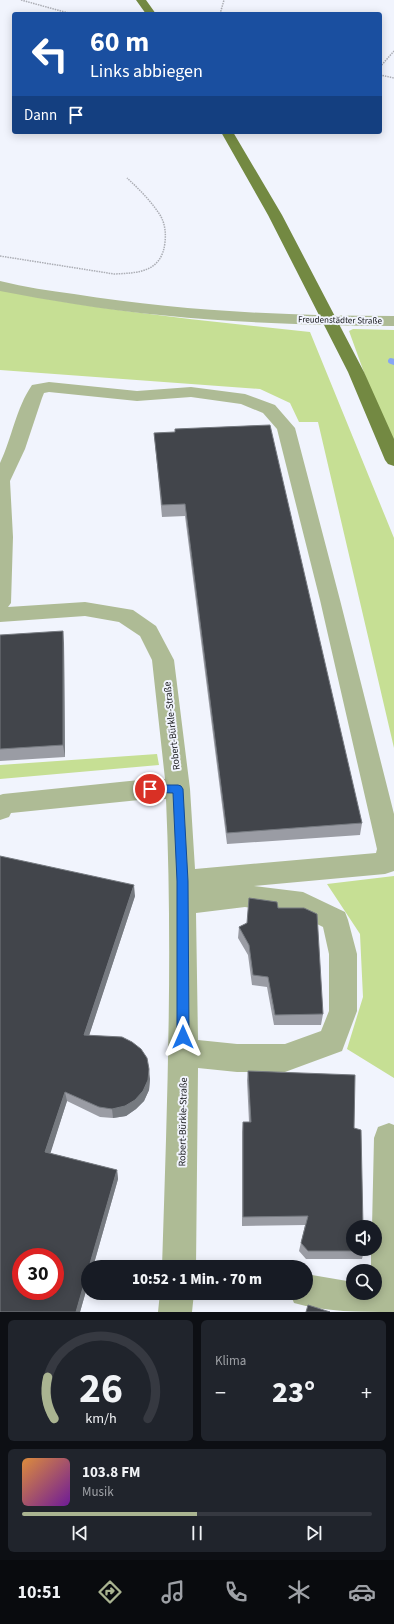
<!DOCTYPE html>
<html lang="de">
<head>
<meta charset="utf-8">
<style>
  body { margin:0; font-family:"Source Sans 3",sans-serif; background:#20242c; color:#f1f3f6; height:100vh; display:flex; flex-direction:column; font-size:15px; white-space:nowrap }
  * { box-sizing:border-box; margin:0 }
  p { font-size:13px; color:#9ea1a6 }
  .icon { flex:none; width:22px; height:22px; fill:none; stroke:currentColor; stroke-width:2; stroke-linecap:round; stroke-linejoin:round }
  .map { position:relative; height:1312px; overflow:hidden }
  .details { display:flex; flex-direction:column; gap:8px; padding:8px; background:#0d0f14; flex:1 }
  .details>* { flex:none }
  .top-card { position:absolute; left:12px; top:12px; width:370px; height:122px; border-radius:4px; box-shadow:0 2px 10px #0003; background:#1a4fa0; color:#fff; overflow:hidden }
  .tools { position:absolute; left:346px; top:1220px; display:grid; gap:8px }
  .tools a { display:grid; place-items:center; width:36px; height:36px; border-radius:50%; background:#171b24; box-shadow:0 2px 10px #0003; font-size:20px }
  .speed { position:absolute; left:12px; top:1248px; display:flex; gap:8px; font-size:20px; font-weight:700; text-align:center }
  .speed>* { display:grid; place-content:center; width:52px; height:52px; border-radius:50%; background:#171b24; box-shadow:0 2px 10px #0003; line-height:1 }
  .speed .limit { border:6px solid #d22; background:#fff; color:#111 }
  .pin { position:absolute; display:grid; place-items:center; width:34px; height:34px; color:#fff; margin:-17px; border:2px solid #fff; border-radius:50%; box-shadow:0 1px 4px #0007 }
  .me { position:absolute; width:44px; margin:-22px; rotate:0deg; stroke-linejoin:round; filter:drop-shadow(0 0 3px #0008) }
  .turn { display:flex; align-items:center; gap:14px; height:84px; padding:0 12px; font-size:18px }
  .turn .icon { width:52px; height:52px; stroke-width:2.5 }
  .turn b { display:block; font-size:28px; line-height:34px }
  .then { display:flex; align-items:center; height:38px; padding:0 12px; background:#0003; gap:8px; font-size:15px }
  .big { font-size:30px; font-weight:800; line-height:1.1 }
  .details .widget { flex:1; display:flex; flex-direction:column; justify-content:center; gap:6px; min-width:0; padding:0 14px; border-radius:6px; background:#20242c }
  .details .dial { align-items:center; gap:0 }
  .dial svg { height:104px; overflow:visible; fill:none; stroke:#363941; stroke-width:7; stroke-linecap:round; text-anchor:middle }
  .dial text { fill:#f1f3f6; stroke:none }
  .song { display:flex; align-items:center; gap:12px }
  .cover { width:48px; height:48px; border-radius:6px; background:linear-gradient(135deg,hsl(30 70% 55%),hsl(280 70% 35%)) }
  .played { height:4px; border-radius:2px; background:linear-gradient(90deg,#aab491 50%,#363941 50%) }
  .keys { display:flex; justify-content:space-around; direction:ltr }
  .heat { display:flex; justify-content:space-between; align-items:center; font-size:22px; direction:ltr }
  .details .tiles { flex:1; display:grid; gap:8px; grid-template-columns:1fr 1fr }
  .widget:last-child { grid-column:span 2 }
  .trip { position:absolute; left:81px; top:1260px; width:232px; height:40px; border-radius:20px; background:#171b24; box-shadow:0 2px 10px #0003; font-weight:800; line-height:40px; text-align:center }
  .tab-bar { display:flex; height:64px; justify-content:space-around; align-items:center; background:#090b0e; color:#9ea1a6 }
  .tab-bar .icon { width:28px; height:28px }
  .tab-bar .selected { color:#aab491 }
  .tab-bar b { font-size:18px; color:#f1f3f6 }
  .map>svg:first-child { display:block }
</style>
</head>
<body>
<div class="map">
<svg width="394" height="1312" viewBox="0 0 394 1312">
  <rect width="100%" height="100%" fill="#f1f4fd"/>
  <!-- green -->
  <path fill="#c6df94" d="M0,290C102,311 207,321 310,332L394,538V748L318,422H299L290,403L260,389L0,370Z
    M353,329L394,330V444L366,378L349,331Z
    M157,754L159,765L0,779V765Z
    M394,876V1078L347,1049L363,997L360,934L327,884Z"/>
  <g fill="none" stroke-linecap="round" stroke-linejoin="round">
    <!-- stream -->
    <path stroke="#87a6f4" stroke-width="6" d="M391,361L394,362"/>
    <!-- path -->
    <path stroke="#abadb4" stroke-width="1.5" stroke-dasharray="1.5 1" stroke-linecap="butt" d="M21,0L72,14
      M220,14L224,0
      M380,67L394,51
      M380,75L394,78
      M0,256L114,274C139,273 162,272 165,242C166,233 165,223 160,215C151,201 139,189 127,178"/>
    <!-- minor -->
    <path fill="#aebb95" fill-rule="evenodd" d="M0,281C25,287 50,291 74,294C180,311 287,316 394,316V326C287,325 180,321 74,304C50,300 25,296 0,291Z
      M49,382L137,391L191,387L245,394L275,405L295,428L340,600L394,814V871L385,874L254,886L303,892L345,912L348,920L357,954V1011L342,1051L285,1072H237L198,1068L196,1267H162C167,1111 173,954 166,799H149L11,813L9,817L0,820V795L3,794L149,779H165L152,660L140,636L119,622L85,616L0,622V463C12,438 16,408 32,385ZM49,392L137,401L191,397L241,404L263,413L277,429L320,600L377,849L376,853L195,869L190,789L174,660L156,626L133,610L85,602L8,607L11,603L13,537L10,481L25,449L42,398L44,393ZM245,907L299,915L323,927L329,954V1011L321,1031L285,1044H237L198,1040L196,913Z
      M389,1123L394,1125V1312C361,1312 325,1312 294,1303L290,1293H306V1274L353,1282V1293H375V1271H371V1249H375V1227H372L374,1138L378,1127Z
      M160,1293H194L192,1312H158Z"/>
    <!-- major -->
    <path fill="#738942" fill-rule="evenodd" d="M136,0H146L156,14H146Z
      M221,132H233L282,215L364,372L394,439V466L388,464L385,460L348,372L268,215Z"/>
  </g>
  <!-- wall -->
  <path fill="#9a9ca4" d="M154,433L362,823L360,835L227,844L185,516L162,517L155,444Z
    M0,635L64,643L65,757L0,761Z
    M0,856L135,896L89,1035L150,1079L149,1090L144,1101L136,1109L126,1116L113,1118L100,1117L67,1101L50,1153L117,1170L118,1179L93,1267H88V1284L80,1312H0Z
    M278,908L323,1014L321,1025H274L267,987L252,985L248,955L238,938L239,927Z
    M248,1071L354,1128L364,1251L362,1259H306L299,1251L305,1225L242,1226V1132L243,1122H249L247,1080Z"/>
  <!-- shaded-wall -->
  <path fill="#767a80" d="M63,631L64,643L65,757L63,745Z
    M134,885L135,896L86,1045L84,1035Z
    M149,1069L150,1079L149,1090L144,1101L136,1109L126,1116L113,1118L112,1109Z
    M65,1092L67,1101L48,1161L45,1152Z
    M117,1170L118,1179L93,1267H89Z
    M88,1270V1284L80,1312H76Z"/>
  <!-- building -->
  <path fill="#42454b" stroke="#767a80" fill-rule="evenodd" d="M270,425L362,823L227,833L185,504L162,505L154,433L175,432V429Z
    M63,631V745L0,749V635Z
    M0,856L134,885L84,1035L122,1037L132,1042L141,1049L147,1058L149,1069L148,1080L143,1091L135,1100L125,1106L112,1109L99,1107L65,1092L45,1152L117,1170L89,1267H88V1270L76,1312H0ZM21,1257H55V1291H21Z
    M249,898L277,902L278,908H304L317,914L323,1014L275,1015L268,977L253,975L249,945L239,927L247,923Z
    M248,1071L355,1075L354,1128L361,1130L363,1227H353V1249H364V1251H308L301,1243L308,1216L243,1217V1122H251Z
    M308,1305L330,1312H306Z"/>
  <!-- route -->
  <path fill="#1a73e8" stroke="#114b97" d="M150,785H178L181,786L183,789L188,881L189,1037L187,1041L183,1043L179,1041L177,1037V881L173,793L146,792L144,789L146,787Z"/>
  <g text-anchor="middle" stroke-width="4" stroke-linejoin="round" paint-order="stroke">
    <!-- far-street labels -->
    <g font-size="9" fill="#16171a" stroke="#f1f4fd">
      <text transform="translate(340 320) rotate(1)" y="3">Freudenstädter Straße</text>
    </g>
    <!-- street labels -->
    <g font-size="10" fill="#16171a" stroke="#f1f4fd">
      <text transform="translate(171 726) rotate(-96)" y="4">Robert-Bürkle-Straße</text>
      <text transform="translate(182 1122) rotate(-89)" y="4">Robert-Bürkle-Straße</text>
    </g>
  </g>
</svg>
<div class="tools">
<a><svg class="icon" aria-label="sound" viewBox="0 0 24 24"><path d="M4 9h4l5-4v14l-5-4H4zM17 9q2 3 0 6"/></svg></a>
<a><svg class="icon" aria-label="search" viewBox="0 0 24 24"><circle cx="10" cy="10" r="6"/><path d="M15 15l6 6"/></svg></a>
</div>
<div class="speed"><div class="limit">30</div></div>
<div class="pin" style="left:150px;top:789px;background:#d93025"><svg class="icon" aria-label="arrive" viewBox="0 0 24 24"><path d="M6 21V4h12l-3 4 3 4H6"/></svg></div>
<svg class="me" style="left:183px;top:1037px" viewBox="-20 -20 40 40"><path d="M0-17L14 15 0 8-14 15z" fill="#1a73e8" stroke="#fff" stroke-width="4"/></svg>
<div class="trip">10:52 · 1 Min. · 70 m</div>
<div class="top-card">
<div class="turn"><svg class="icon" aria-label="left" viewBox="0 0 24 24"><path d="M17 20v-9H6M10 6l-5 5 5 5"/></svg><div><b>60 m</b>Links abbiegen</div></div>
<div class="then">Dann<svg class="icon" aria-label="arrive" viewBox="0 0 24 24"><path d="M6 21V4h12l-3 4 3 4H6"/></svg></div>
</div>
</div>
<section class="details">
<div class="tiles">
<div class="widget dial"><svg viewBox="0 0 100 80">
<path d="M14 69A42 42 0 1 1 86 69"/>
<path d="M14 69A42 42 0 0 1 9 37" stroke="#aab491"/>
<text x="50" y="56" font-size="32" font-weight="700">26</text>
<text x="50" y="72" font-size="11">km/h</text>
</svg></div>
<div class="widget"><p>Klima</p>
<div class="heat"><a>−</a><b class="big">23°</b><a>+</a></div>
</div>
<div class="widget">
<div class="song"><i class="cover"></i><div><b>103.8 FM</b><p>Musik</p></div></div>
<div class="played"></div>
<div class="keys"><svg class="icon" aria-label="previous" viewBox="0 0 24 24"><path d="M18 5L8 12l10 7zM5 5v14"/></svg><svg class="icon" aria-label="pause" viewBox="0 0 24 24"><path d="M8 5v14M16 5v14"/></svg><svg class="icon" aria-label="next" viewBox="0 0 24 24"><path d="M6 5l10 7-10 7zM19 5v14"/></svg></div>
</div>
</div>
</section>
<nav class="tab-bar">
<b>10:51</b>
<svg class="icon selected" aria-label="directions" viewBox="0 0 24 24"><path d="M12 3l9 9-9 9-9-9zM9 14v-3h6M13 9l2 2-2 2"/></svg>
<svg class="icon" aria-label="music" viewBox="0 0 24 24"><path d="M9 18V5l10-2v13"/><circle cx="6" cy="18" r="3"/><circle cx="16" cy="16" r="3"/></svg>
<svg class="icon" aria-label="phone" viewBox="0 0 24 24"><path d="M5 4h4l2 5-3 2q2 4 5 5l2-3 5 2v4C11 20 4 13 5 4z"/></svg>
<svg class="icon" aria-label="climate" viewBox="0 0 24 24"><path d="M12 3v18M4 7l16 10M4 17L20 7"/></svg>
<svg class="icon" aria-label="car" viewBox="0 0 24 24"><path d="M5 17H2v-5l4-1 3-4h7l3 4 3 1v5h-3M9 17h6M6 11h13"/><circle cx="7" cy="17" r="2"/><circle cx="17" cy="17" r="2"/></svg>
</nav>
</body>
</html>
